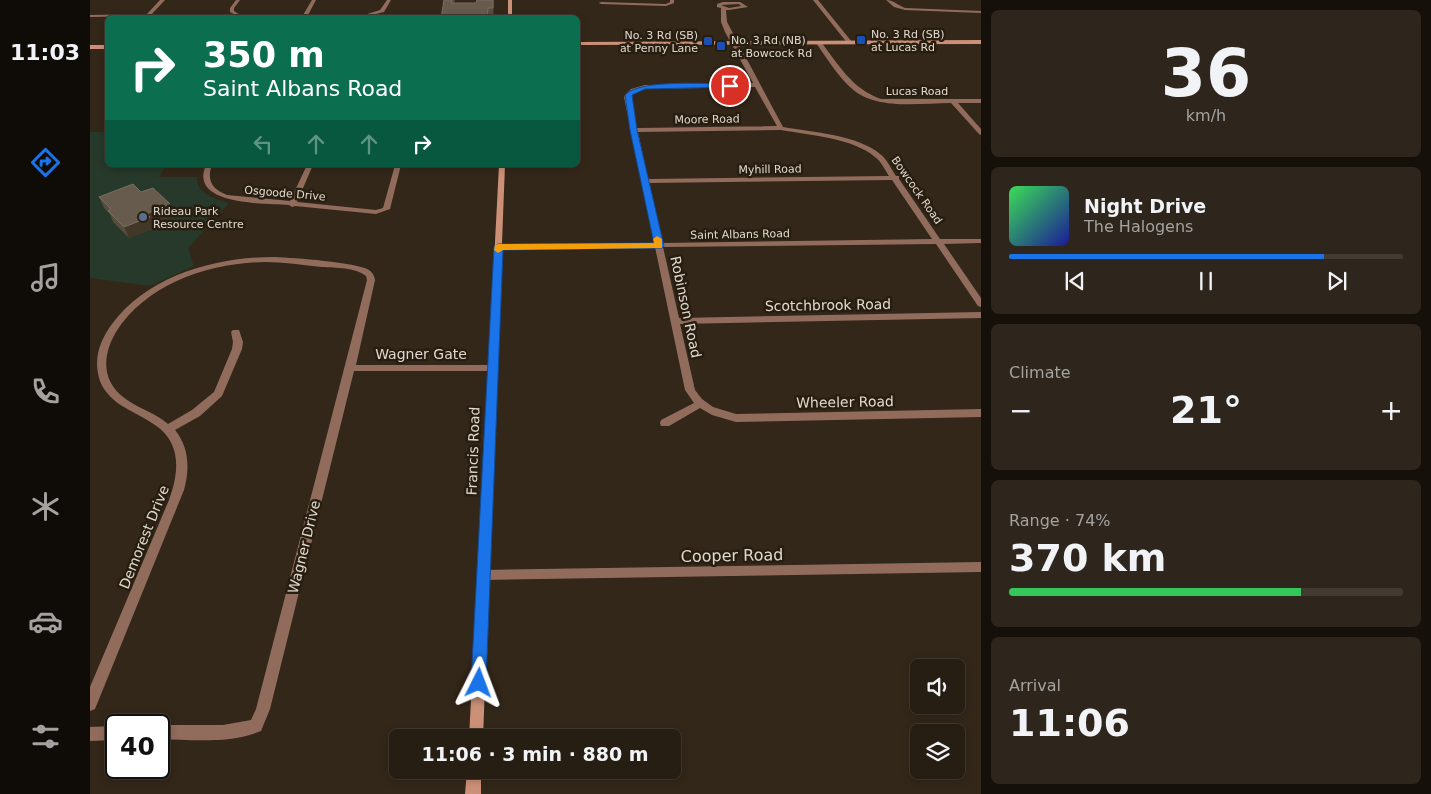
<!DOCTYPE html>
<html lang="en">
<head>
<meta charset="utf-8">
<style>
  body { margin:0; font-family:"DejaVu Sans",sans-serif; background:#2e261c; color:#f1f3f6; height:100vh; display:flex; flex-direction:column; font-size:19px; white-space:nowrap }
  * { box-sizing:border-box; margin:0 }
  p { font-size:16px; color:#a4a2a0 }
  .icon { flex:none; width:28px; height:28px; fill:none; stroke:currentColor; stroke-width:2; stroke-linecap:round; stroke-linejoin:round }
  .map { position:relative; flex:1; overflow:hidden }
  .details { display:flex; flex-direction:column; gap:10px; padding:10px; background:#15100a; width:450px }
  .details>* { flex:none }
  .guide { position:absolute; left:15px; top:15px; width:475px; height:152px; border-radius:8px; box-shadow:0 2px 8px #0003,0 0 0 1px #423b33; background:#0b6e4f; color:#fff; overflow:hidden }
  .controls { position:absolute; left:820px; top:659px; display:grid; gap:10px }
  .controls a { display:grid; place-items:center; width:55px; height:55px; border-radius:8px; background:#261d13; box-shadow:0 2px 8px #0003,0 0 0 1px #423b33; font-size:25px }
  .speed { position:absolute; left:15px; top:714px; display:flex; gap:10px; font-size:25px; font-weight:700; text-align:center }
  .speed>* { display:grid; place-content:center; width:65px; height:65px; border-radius:50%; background:#261d13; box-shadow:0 2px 8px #0003,0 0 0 1px #423b33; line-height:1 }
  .speed .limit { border:2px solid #111; border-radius:8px; background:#fff; color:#111 }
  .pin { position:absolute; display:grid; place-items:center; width:42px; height:42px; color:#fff; margin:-21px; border:2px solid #fff; border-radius:50%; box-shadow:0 1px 5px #0007 }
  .me { position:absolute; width:55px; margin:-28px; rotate:3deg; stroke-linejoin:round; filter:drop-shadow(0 0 4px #0008) }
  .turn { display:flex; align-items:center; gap:18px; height:105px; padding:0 15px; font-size:22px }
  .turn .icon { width:65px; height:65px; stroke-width:2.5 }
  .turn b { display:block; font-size:35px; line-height:42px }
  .lanes { display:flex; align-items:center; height:48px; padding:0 15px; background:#0003; justify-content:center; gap:25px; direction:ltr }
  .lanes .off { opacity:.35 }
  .big { font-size:38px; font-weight:700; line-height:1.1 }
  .details .widget { flex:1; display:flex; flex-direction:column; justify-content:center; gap:8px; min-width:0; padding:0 18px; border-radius:8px; background:#2e261c }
  .details .dial { align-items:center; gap:0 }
  .dial b { font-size:65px; line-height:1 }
  .song { display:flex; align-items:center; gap:15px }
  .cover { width:60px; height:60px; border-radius:8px; background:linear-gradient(135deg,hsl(130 70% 55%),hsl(240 70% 35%)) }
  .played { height:5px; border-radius:2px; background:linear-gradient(90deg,#1a73e8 80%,#423b33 80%) }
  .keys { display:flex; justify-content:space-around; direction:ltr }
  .heat { display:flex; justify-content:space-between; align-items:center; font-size:28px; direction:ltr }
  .charge { height:8px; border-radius:4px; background:linear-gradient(90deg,#34c759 74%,#423b33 0) }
  .trip { position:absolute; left:299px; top:729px; width:292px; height:50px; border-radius:8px; background:#261d13; box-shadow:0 2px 8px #0003,0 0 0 1px #423b33; font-weight:700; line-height:50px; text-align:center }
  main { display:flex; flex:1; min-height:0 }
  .dock { display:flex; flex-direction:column; width:90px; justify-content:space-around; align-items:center; background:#0f0c08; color:#a4a2a0 }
  .dock .icon { width:35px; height:35px }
  .dock .current { color:#1a73e8 }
  .dock b { font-size:22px; color:#f1f3f6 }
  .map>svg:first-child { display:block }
</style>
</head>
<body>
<main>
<nav class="dock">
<b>11:03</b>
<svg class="icon current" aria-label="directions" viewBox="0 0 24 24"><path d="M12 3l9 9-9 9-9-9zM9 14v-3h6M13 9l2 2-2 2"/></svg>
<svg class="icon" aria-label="music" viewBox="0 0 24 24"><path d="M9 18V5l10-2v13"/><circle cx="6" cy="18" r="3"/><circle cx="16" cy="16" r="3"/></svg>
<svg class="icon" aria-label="phone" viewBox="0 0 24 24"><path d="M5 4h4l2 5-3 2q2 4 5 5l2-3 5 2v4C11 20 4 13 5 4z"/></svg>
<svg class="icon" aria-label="climate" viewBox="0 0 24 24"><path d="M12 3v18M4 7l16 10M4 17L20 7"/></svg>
<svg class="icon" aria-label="car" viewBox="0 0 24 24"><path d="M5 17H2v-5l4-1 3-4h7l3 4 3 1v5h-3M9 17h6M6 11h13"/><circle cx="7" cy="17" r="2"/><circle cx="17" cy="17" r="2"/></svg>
<svg class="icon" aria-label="filters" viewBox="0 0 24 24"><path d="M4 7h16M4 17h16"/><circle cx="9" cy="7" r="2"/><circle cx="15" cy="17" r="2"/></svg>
</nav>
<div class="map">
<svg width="891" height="794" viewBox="0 0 891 794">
  <rect width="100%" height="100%" fill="#332719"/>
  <!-- green -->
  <path fill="#26392a" d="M0,132H17L18,165H76L69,177H107C106,194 126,199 139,203L98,248L104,266L60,286L0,278Z"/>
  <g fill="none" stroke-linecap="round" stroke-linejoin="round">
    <!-- street -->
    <path fill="#916c5d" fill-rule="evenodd" d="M70,0H75L60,16L0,17V15L57,14Z
      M146,0H150L144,8V11L150,15H213L222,0H226L218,15H274L290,10L297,0H301L294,12L274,17H149L140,12V8Z
      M580,0H584V3L576,6L511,4L509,3L511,2L576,4L580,2Z
      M723,0H728L762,42V44H758Z
      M796,0C803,0 808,5 815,8L891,11V13L815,10L804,7Z
      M633,2H650L658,7L639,10H636L637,22L693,127C722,132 768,135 790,154C797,159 801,169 806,176H809V179L850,239H891V243L854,244L891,298V307L888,306L846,244L573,247L589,318L891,312V318L590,324L605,390L612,399L623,407L646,414L891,409V417L646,422L622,415L610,408L579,426H571L570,423L571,420L604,403L595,390L565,247L408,249L404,247L408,245L564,243L534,97L541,89L555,85L663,83L635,32L631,22V8L627,7V4ZM649,4L651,6L639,8L631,5ZM665,87L687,126L547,128L540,97L545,91L555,89ZM691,130C719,135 763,138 785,157C791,161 795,170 799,176L558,179L548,132ZM802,180L842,239L572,243L559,183Z
      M727,42H731C749,65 762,89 791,99H891V103H868L891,129V135L889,134L861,103C828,103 785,111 760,87C746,74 737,58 726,43Z
      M116,165H122C116,181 123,189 137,195L200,201L217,165H223L207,202L286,210L293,208L305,165H311L300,209L286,214L205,206L202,207L199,205C175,203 98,206 116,165Z
      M185,257C204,258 266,262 279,270C283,273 284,275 285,280L266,365H403L408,368L403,371H264L180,709L171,731C140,744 102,740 69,739V725H133L161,720L166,709L277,280L276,276C265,267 246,268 232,267C213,265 194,262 175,262C120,263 57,283 26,332C17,347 12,367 21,383C33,405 61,409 78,424L102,410L124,392L142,349L143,342L141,332L143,330H149L153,342L152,349L132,396L110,416L85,430C99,447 100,469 94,490L5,709L0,711V687L79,500C89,473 92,443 65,425C54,417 41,412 29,404C22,399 13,390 10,381C3,360 9,342 22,324C59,275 126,257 185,257Z
      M891,562V572L394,580L390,579L388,575L390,571L394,570Z
      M26,726V740L0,741V727Z"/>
    <!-- secondary -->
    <path fill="#cc9078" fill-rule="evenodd" d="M418,0H422V18H418Z
      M891,40V44L488,45V42Z
      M0,45H18V49H0Z
      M409,165H415L393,738H379Z
      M377,770H391V794H375Z"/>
  </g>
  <!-- wall -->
  <path fill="#574c3d" d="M354,0H365L364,3H386L387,0H384H404L403,18H351Z
    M51,192L80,204L85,215L63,224L65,228L39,238L23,222L20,214L14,208L9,197Z"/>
  <!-- shaded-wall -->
  <path fill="#433728" d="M403,0H404L403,18Z
    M80,204L85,215L63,224L65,228L39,238L34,227L56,214Z"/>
  <!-- building -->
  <path fill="#665b4d" stroke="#796e61" d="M354,0H362L361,3H386L387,0H403V8H398L397,18H351Z
    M43,184L51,192L63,188L80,204L56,214L60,217L34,227L18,211L21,209L9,197Z"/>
  <!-- route -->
  <path fill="#1a73e8" stroke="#114b97" d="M640,84L643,86L642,87L555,89L542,95L547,130L574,246L572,248L413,250L396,683L394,689L389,691L383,689L381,683L404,247L408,244L564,243L540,130L535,95C549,79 617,84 640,84Z"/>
  <!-- slow -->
  <path fill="#f59e0b" d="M567,236L572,239V248L413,250L408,253L404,250L405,245L408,244L564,243L563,239Z"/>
  <!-- markers -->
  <g fill="#1a4fb4" stroke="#281e10" stroke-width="2">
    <rect x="766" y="35" width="10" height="10" rx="2.5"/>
    <rect x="613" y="36" width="10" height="10" rx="2.5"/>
    <rect x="626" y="41" width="10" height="10" rx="2.5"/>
  </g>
  <circle fill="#5c6f8a" stroke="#281e10" stroke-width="2" cx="53" cy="217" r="5"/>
  <g text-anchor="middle" stroke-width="5" stroke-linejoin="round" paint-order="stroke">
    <!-- far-poi labels -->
    <g font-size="11" fill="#e0d8cf" stroke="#281e10" text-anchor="start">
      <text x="781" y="38">No. 3 Rd (SB)<tspan x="781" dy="13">at Lucas Rd</tspan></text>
      <text x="608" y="39" text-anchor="end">No. 3 Rd (SB)<tspan x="608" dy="13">at Penny Lane</tspan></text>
      <text x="641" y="44">No. 3 Rd (NB)<tspan x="641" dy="13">at Bowcock Rd</tspan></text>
      <text x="63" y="215">Rideau Park<tspan x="63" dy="13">Resource Centre</tspan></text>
    </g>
    <!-- far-street labels -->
    <g font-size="11" fill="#e0d8cf" stroke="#281e10">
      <text x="827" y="95">Lucas Road</text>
      <text transform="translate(617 119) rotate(-1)" y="4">Moore Road</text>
      <text transform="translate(680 169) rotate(-1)" y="4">Myhill Road</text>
      <text transform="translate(827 190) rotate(55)" y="4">Bowcock Road</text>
      <text transform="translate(195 193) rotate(5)" y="4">Osgoode Drive</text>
      <text transform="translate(650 234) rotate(-1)" y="4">Saint Albans Road</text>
    </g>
    <!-- street labels -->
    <g font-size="14" fill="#e0d8cf" stroke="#281e10">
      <text transform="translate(738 305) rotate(-1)" y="5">Scotchbrook Road</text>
      <text transform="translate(596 307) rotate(78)" y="5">Robinson Road</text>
      <text x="331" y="359">Wagner Gate</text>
      <text transform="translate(755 402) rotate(-1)" y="5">Wheeler Road</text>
      <text transform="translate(383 451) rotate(-88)" y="5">Francis Road</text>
      <text transform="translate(54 537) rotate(-68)" y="5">Demorest Drive</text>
      <text transform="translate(214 547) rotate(-76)" y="5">Wagner Drive</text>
    </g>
    <!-- near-street labels -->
    <g font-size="16" fill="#e0d8cf" stroke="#281e10">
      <text transform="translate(642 555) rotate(-1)" y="6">Cooper Road</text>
    </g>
  </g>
</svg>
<div class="controls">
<a><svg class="icon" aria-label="sound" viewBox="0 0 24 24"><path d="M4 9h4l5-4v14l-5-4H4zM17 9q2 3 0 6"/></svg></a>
<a><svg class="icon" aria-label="layers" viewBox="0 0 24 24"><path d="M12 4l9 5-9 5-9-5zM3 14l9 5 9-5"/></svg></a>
</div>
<div class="speed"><div class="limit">40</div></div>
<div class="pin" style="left:640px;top:86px;background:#d93025"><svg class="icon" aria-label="arrive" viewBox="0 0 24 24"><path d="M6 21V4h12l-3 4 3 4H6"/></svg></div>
<svg class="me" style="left:389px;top:683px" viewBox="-20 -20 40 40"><path d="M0-17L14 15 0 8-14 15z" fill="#1a73e8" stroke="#fff" stroke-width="4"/></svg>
<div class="trip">11:06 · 3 min · 880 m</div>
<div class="guide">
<div class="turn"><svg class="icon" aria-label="right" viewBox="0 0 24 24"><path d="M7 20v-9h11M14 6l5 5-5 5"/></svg><div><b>350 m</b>Saint Albans Road</div></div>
<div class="lanes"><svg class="icon off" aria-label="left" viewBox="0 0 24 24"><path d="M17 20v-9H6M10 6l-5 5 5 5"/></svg><svg class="icon off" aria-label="ahead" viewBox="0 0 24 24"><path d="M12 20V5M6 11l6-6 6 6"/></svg><svg class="icon off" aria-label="ahead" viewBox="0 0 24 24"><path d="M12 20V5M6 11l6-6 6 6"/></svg><svg class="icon" aria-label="right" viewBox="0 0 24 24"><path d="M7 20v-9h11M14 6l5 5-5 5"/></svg></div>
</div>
</div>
<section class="details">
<div class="widget dial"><b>36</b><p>km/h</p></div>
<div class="widget">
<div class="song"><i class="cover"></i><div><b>Night Drive</b><p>The Halogens</p></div></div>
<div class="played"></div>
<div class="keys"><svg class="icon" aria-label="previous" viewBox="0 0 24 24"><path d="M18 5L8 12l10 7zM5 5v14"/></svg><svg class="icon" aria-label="pause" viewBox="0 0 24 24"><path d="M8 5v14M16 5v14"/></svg><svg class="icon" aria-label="next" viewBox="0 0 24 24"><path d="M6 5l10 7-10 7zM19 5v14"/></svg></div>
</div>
<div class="widget"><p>Climate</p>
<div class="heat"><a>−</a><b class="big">21°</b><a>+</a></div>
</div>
<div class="widget"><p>Range · 74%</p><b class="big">370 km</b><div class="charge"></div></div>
<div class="widget"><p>Arrival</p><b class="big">11:06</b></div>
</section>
</main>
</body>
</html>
